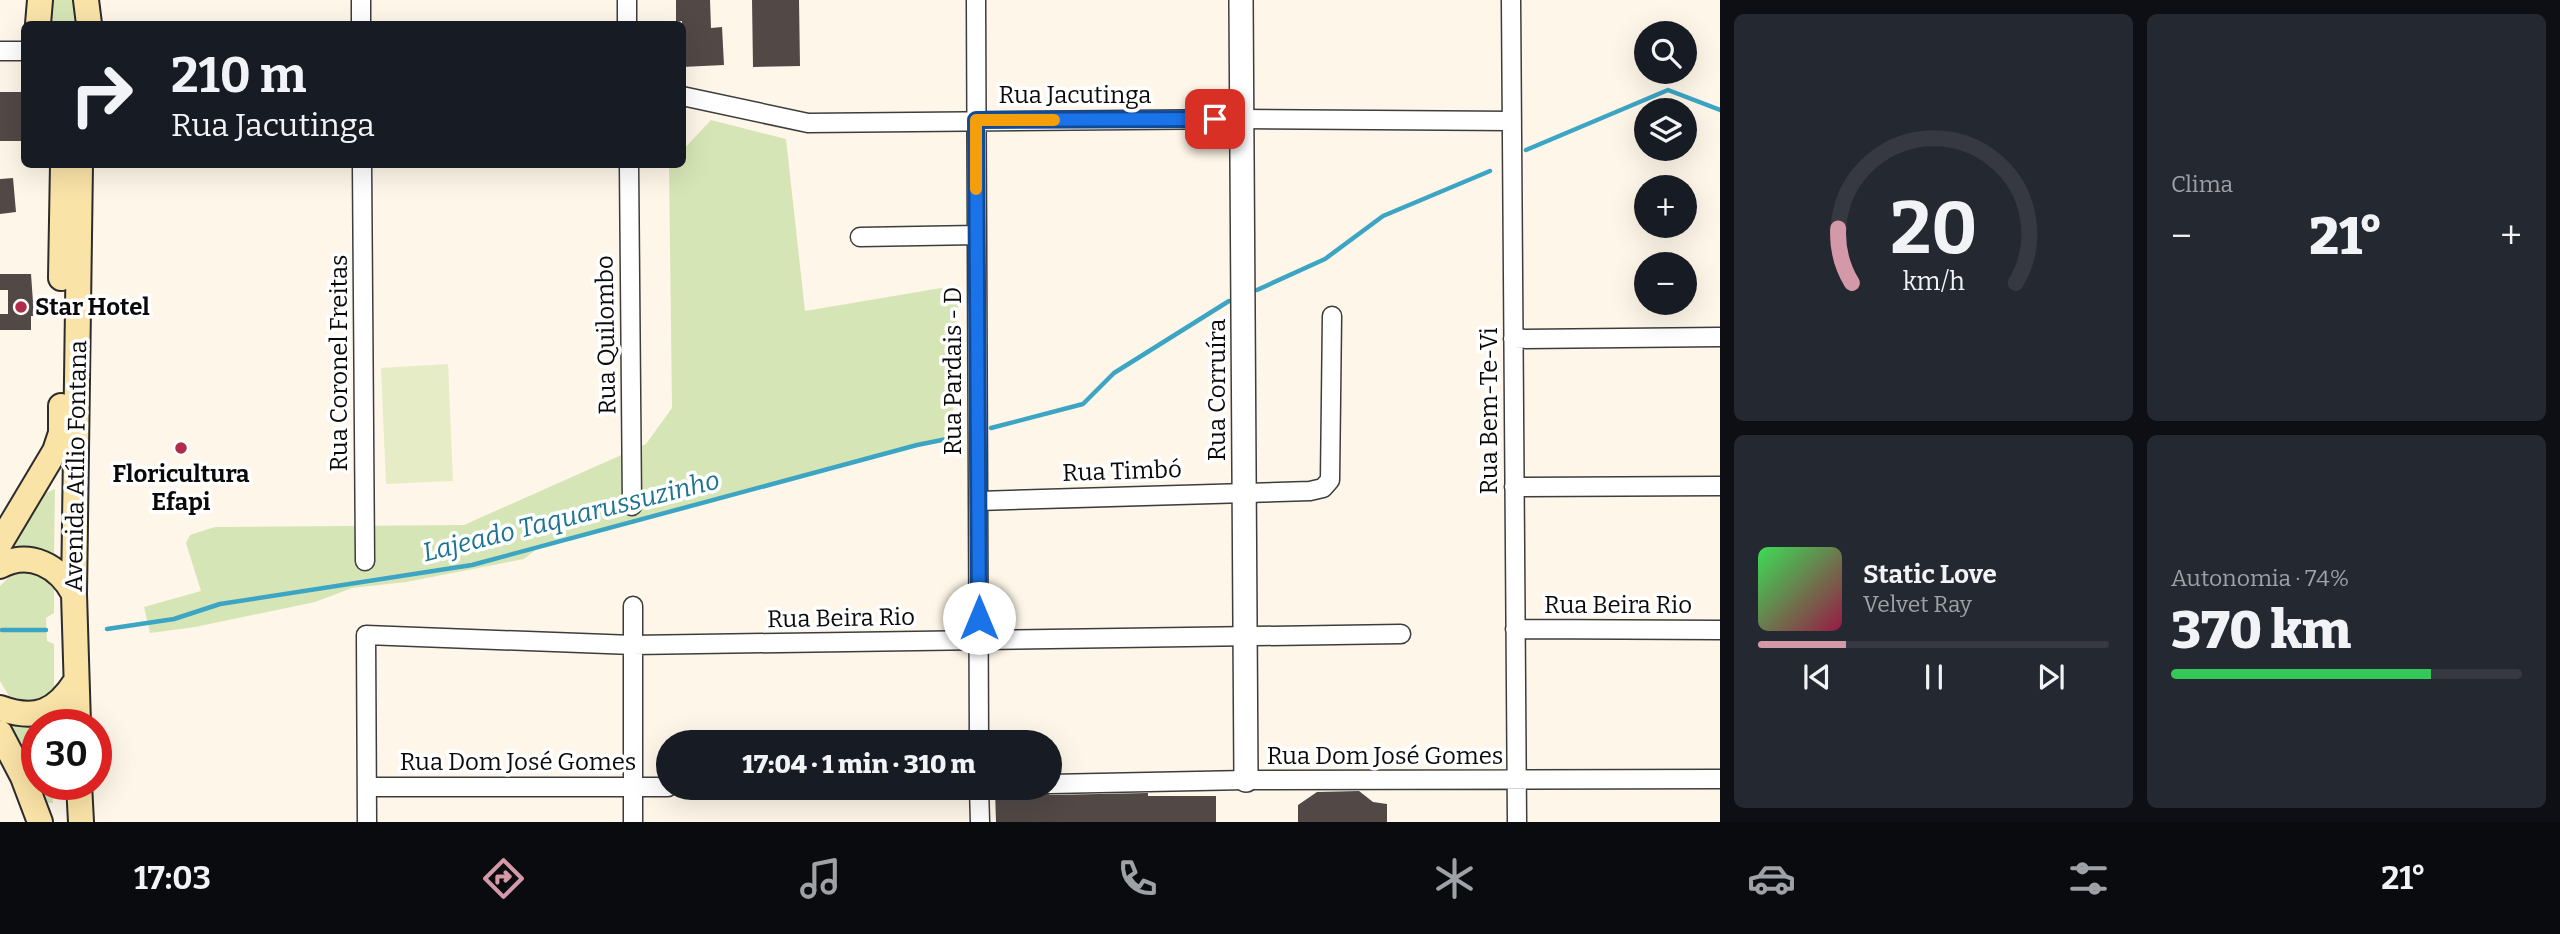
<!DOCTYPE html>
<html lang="pt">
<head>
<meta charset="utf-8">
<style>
  body { margin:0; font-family:Bitter,serif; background:#242831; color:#f1f3f6; height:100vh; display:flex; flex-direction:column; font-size:26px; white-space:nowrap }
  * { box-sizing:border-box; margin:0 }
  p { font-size:23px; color:#9ea1a6 }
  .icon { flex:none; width:38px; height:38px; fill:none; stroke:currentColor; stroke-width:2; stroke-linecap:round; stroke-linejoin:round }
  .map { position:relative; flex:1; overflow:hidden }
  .sheet { display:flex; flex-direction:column; gap:14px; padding:14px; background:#0d0f14; width:840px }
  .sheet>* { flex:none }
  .guide { position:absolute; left:21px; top:21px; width:665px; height:147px; border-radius:10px; box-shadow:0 7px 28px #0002; background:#171b24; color:#f1f3f6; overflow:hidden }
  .fabs { position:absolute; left:1634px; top:21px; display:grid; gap:14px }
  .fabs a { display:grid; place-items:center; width:63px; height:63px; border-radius:50%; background:#171b24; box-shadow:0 7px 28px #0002; font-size:35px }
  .speed { position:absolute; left:21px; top:709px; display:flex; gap:14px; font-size:35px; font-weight:700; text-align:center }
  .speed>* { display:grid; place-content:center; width:91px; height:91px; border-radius:50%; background:#171b24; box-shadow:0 7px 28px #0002; line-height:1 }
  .speed .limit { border:10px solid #d22; background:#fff; color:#111 }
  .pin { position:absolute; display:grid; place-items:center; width:60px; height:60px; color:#fff; margin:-30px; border-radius:14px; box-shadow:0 4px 10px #0006 }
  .me { position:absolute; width:77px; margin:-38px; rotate:0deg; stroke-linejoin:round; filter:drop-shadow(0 0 5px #0008) }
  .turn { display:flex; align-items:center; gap:24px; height:147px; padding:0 35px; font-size:32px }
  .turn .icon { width:91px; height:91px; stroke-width:2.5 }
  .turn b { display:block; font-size:49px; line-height:60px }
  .big { font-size:52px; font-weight:800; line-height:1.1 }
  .sheet .widget { flex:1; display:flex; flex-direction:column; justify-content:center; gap:10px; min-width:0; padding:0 24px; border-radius:10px; background:#242831 }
  .sheet .dial { align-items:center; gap:0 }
  .dial svg { height:182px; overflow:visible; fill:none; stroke:#363941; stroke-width:7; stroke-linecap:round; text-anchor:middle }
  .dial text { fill:#f1f3f6; stroke:none }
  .song { display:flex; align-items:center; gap:21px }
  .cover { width:84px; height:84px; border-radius:10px; background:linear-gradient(135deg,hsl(130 70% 55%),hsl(340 70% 35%)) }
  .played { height:7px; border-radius:4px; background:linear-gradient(90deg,#d499a8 25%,#363941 25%) }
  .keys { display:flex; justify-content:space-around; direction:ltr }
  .heat { display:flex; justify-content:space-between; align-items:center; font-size:38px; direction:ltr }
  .charge { height:10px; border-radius:5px; background:linear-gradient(90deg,#34c759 74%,#363941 0) }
  .sheet .tiles { flex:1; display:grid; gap:14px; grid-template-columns:repeat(2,1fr) }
  .trip { position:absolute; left:656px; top:730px; width:406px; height:70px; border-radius:35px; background:#171b24; box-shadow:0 7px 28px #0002; font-weight:800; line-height:70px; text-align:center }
  .menu { display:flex; height:112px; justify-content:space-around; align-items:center; background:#090b0e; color:#9ea1a6 }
  .menu .icon { width:49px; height:49px }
  .menu .on { color:#d499a8 }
  .menu b { font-size:32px; color:#f1f3f6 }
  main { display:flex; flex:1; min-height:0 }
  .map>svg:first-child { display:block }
</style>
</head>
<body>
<main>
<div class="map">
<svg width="1720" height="822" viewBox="0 0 1720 822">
  <rect width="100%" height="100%" fill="#fef6e8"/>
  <!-- green -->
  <path fill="#d6e5b5" d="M47,0H81L83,24H44Z
    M711,120L786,139L805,311L959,285L953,415L957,437L917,445L538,548L524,559L406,582L352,588L315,602L195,627L150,633L144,607L201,591L186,543L190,535L215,527L464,525L646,444L672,408L669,165L682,164L683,150Z
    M55,489L54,556L4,557L39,496Z
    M34,570L54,580V613L46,618L47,641L54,644V693L37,703L9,696L0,681V586L10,576Z
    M10,723L37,725V784H53V803H46L8,726Z"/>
  <!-- pitch -->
  <path fill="#e6edc6" d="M448,364L453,481L386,484L381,368Z"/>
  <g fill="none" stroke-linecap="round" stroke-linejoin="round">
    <!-- stream -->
    <path stroke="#3ca5c4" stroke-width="4.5" d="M1526,150L1668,90L1720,110
      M1257,290L1325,259L1383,216L1490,171
      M991,428L1083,404L1114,373L1229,301
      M107,629L174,619L220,604L472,565L917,445L957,437
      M2,630H46"/>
  </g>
  <!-- building -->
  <path fill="#524947" d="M676,0H710L711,28L722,27L724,65L682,67V21L676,22Z
    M752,0H799L800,66L753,67Z
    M0,92H24V141H0Z
    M13,178L16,212L0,214V179Z
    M0,274H31L34,316H31V330H0V314H8V290H0Z
    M1040,789L1050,795L1148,793V796H1216V822H996L995,790Z
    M1359,791L1373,802L1387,804V822H1298V805L1317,792Z"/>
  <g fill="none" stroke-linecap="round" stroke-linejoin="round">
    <!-- minor casing -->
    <g stroke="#3d3d3d" stroke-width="21">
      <path id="minor" d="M361,0V24
        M627,0V24
        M976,0L979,742
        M1511,0L1517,822
        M0,51H24
        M682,96L808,123L1241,119L1512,121
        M362,164L365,561
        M629,164L632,506
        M860,237L977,235
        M1513,339L1720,337
        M1514,487L1720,486
        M978,501L1310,491L1323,488L1330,480L1332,316
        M633,606V822
        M1515,629L1720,630
        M1050,784L1246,780L1720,779
        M367,787H668
        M979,788L980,822
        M367,822L366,635L633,645L1401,634"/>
    </g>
    <!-- tertiary casing -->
    <g stroke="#3d3d3d" stroke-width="26">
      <path id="tertiary" d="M1241,0L1246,780"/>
    </g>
    <!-- secondary casing -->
    <g stroke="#2c2c2c" stroke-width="28">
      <path id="secondary" d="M86,0L89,24
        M38,24L40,0
        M61,278L63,164
        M0,543L55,451L61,433V406
        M0,566C30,550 59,566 74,594
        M0,708C36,721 56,712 76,681
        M78,724L74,594L80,164
        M0,733L23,777L40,822
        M79,784L81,822"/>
    </g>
    <!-- minor -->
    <use href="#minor" stroke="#fff" stroke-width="18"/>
    <!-- tertiary -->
    <use href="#tertiary" stroke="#fff" stroke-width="23"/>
    <!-- secondary -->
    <use href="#secondary" stroke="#fae3a7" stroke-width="24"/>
  </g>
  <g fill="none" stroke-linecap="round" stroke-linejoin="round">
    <!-- route casing -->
    <g stroke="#114b97" stroke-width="18">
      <path id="route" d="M979,618L976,120L1215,119"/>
    </g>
    <!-- route -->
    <use href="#route" stroke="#1a73e8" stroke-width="12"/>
    <!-- slow -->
    <path stroke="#f59e0b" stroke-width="12" d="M976,189V120H1054"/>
  </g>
  <!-- markers -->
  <g fill="#b02c49" stroke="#fff" stroke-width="2.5">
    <circle cx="21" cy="307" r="7"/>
    <circle cx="181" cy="448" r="7"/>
  </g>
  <g text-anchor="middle" stroke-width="7" stroke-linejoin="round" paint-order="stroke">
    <!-- street labels -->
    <g font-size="24" fill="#0a0a0a" stroke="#fff">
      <text x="1075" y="103">Rua Jacutinga</text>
      <text transform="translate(606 335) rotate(-91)" y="8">Rua Quilombo</text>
      <text transform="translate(339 363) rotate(-90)" y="8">Rua Coronel Freitas</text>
      <text transform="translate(953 371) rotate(-90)" y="8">Rua Pardais - D</text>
      <text transform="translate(1217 390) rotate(-90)" y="8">Rua Corruíra</text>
      <text transform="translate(1489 411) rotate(-90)" y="8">Rua Bem-Te-Vi</text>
      <text transform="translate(76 466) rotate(-89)" y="8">Avenida Atílio Fontana</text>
      <text transform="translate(1122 471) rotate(-2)" y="8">Rua Timbó</text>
      <text x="1618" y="613">Rua Beira Rio</text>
      <text transform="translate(841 618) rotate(-1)" y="8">Rua Beira Rio</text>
      <text x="1385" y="764">Rua Dom José Gomes</text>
      <text x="518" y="770">Rua Dom José Gomes</text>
    </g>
    <!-- poi labels -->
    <g font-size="24" font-weight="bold" fill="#0a0a0a" stroke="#fff" text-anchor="start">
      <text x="35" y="315">Star Hotel</text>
      <text x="181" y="482" text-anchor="middle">Floricultura<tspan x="181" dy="28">Efapi</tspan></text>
    </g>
    <!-- water labels -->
    <g font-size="26" font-style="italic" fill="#1d7392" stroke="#fff">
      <text transform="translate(571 516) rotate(-14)" y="9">Lajeado Taquarussuzinho</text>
    </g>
  </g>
</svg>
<div class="fabs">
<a><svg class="icon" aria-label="search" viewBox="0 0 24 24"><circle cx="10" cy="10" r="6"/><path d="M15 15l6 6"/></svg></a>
<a><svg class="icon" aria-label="layers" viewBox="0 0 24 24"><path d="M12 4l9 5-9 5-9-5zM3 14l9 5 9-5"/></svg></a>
<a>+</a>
<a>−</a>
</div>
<div class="speed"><div class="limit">30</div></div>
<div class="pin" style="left:1215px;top:119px;background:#d93025"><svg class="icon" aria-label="arrive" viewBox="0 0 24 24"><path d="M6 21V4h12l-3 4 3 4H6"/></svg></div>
<svg class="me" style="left:979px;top:618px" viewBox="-20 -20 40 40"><circle r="19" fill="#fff"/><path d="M0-13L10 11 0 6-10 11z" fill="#1a73e8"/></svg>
<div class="trip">17:04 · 1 min · 310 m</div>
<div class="guide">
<div class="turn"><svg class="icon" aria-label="right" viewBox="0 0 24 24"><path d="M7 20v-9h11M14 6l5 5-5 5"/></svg><div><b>210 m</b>Rua Jacutinga</div></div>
</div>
</div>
<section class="sheet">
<div class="tiles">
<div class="widget dial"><svg viewBox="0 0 100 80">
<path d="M14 69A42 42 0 1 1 86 69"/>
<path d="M14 69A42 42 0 0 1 8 45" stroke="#d499a8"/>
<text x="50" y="56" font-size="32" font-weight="700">20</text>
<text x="50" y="72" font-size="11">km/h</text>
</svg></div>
<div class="widget"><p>Clima</p>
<div class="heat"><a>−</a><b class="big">21°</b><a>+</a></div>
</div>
<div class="widget">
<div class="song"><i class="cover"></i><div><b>Static Love</b><p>Velvet Ray</p></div></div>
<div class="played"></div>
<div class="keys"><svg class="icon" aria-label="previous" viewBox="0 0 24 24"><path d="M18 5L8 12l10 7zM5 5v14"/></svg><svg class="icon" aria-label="pause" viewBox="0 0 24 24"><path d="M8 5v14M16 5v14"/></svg><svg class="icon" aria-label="next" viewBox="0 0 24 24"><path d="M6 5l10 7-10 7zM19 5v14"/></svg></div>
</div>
<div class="widget"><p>Autonomia · 74%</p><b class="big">370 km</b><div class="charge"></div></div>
</div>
</section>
</main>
<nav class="menu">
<b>17:03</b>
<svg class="icon on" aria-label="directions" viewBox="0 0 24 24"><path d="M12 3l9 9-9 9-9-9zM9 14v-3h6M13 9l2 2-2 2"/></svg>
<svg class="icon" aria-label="music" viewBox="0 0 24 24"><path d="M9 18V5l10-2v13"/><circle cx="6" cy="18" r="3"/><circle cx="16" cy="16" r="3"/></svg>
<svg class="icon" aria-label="phone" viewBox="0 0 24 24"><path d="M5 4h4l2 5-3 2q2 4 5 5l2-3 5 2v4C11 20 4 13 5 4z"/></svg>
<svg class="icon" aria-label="climate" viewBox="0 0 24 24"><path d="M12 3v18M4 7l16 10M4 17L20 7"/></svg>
<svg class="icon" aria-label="car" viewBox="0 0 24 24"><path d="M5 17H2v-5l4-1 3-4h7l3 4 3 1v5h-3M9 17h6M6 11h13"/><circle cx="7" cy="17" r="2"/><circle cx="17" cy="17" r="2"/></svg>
<svg class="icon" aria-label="filters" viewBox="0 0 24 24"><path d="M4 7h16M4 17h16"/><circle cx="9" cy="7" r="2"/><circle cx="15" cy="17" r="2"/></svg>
<b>21°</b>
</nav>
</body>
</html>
